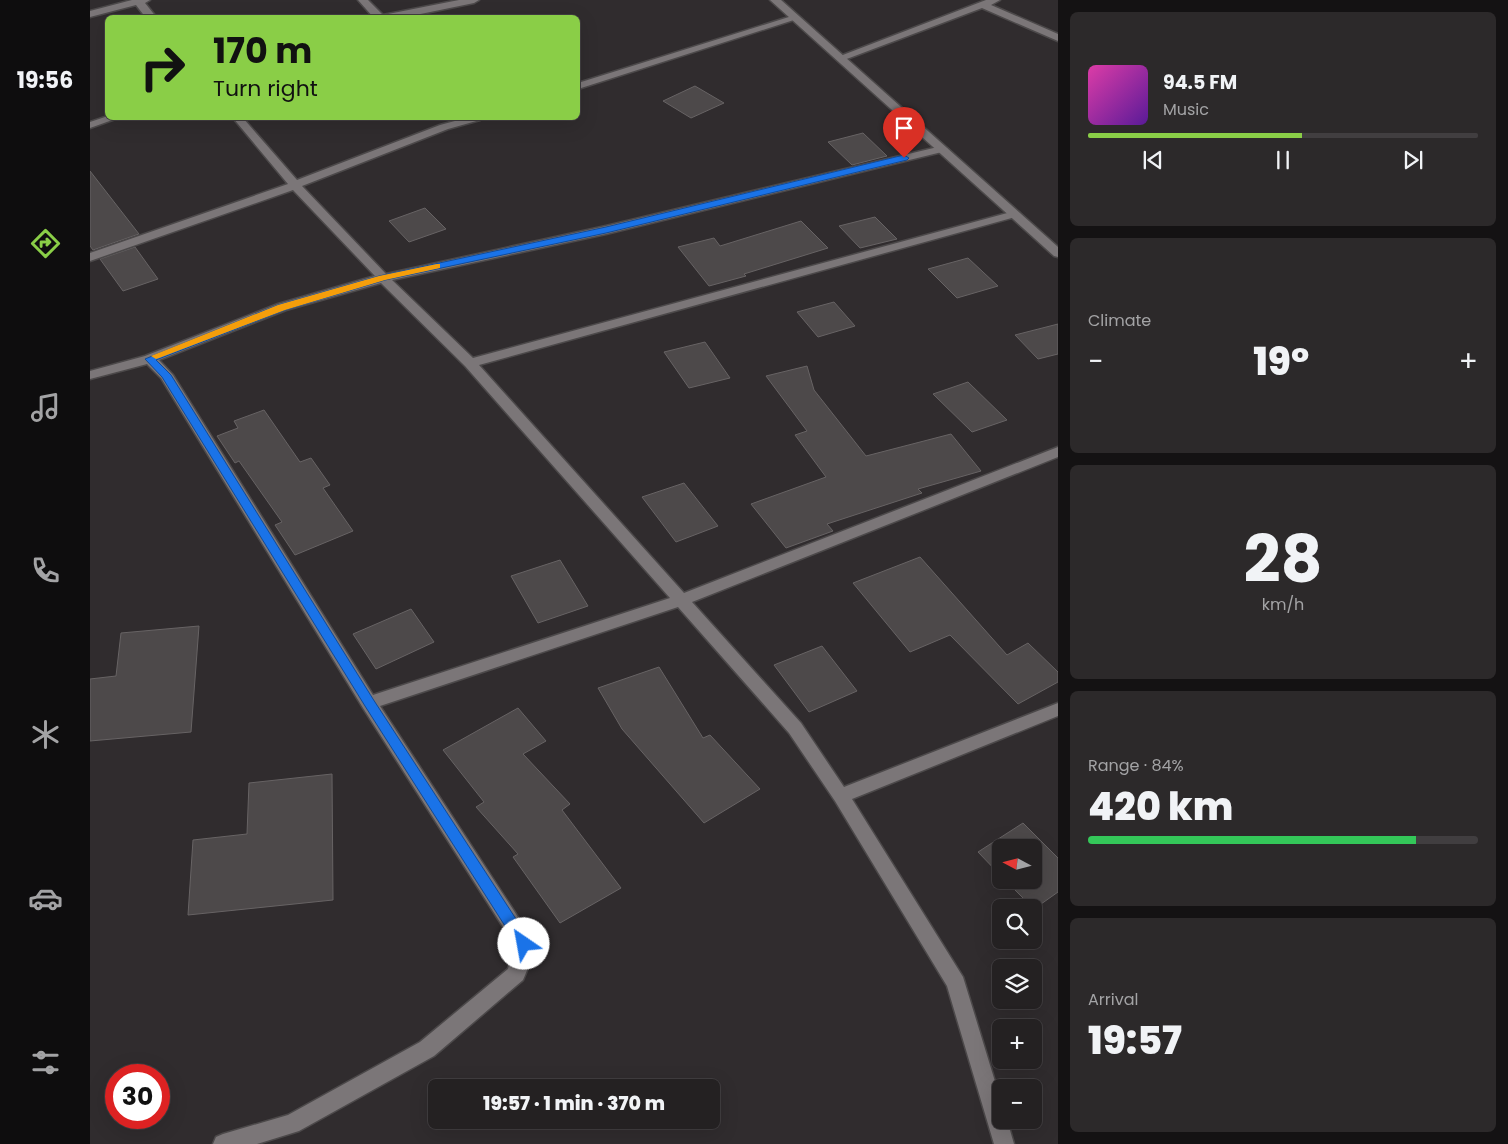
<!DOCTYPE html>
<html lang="en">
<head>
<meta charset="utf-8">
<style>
  body { margin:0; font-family:Poppins,sans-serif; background:#2c292a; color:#f1f3f6; height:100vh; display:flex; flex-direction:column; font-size:19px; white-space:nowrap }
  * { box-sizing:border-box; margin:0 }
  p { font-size:16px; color:#a3a3a5 }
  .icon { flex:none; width:28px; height:28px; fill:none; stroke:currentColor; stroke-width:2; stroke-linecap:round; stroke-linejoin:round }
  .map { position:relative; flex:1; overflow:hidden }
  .side { display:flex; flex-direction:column; gap:12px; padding:12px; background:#141213; width:450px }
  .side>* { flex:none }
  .hud { position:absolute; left:15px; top:15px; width:475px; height:105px; border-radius:8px; box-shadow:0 5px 20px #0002,0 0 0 1px #413e40; background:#8ace47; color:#111; overflow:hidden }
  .needle { width:32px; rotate:277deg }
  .buttons { position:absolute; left:902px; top:839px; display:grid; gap:10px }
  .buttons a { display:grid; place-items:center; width:50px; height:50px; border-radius:8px; background:#242122; box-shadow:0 5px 20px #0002,0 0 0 1px #413e40; font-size:25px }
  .speed { position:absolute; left:15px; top:1064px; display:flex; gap:10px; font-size:25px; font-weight:700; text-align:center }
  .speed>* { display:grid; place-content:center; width:65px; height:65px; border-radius:50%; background:#242122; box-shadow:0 5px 20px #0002,0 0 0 1px #413e40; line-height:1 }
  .speed .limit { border:8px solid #d22; background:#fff; color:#111 }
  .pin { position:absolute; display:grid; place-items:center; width:42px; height:42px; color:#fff; margin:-51px -21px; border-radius:50% 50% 50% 0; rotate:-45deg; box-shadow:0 0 5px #0007 }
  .pin .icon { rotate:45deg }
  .me { position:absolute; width:55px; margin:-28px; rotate:327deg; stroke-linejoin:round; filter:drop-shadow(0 0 4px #0008) }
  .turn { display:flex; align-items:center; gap:18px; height:105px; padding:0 25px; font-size:22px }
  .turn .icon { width:65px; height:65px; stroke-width:2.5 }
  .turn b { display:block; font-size:35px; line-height:42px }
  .big { font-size:38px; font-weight:800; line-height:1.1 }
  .side .widget { flex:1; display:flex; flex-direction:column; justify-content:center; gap:8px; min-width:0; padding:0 18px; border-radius:8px; background:#2c292a }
  .side .dial { align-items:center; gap:0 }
  .dial b { font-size:65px; line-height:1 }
  .song { display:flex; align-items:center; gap:15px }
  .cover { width:60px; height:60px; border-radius:8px; background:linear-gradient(135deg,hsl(320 70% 55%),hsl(270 70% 35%)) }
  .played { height:5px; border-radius:2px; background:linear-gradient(90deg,#8ace47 55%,#413e40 55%) }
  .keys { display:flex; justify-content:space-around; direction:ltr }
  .heat { display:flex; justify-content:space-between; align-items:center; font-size:28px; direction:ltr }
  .charge { height:8px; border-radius:4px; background:linear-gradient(90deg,#34c759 84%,#413e40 0) }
  .trip { position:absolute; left:338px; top:1079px; width:292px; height:50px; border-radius:8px; background:#242122; box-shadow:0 5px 20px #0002,0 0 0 1px #413e40; font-weight:800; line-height:50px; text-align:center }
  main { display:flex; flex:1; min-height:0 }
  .tabs { display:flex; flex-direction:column; width:90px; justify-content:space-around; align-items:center; background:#0e0d0e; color:#a3a3a5 }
  .tabs .icon { width:35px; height:35px }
  .tabs .on { color:#8ace47 }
  .tabs b { font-size:22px; color:#f1f3f6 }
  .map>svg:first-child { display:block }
</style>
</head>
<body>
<main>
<nav class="tabs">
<b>19:56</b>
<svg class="icon on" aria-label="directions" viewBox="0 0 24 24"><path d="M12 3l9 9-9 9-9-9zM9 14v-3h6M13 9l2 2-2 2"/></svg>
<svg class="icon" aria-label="music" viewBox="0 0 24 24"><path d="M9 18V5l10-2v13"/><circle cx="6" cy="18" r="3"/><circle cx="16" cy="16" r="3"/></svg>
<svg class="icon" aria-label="phone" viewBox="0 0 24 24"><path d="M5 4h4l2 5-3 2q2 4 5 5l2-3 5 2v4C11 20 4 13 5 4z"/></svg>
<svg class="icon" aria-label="climate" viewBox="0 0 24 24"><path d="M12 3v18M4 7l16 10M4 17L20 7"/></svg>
<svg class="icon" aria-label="car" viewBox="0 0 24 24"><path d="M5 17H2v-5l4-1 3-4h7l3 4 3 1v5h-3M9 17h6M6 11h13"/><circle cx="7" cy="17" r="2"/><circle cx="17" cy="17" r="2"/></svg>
<svg class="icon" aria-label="filters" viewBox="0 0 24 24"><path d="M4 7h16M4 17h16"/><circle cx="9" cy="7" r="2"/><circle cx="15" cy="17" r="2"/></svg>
</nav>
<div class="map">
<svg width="968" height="1144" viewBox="0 0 968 1144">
  <rect width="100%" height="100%" fill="#302c2e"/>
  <!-- building -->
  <path fill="#4d494a" stroke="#676364" d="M605,86L634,103L601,118L573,101Z
    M773,133L797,156L762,165L738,142Z
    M0,171L49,234L3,250L0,246Z
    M335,208L356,229L319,242L299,221Z
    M785,217L807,239L770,248L749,226Z
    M711,221L738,248L654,274L656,276L619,286L588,247L624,238L630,246Z
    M45,247L68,279L33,291L10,259Z
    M878,258L908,286L867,298L838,269Z
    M744,302L765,326L728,337L707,312Z
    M968,324V354L948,359L925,335Z
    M615,342L640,378L599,388L574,352Z
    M717,366L724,390L776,456L861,434L891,471L828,489L832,493L737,524L743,531L696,548L661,504L736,477L705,435L717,431L676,376Z
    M878,382L917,420L882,432L843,394Z
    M174,410L210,462L221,458L240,485L233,488L263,531L205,555L185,525L192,522L149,461L145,463L127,436L148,428L144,421Z
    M594,483L628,526L586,542L552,497Z
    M830,557L917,655L938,643L968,672V682L928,704L860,635L820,652L763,583Z
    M470,560L498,606L448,623L421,576Z
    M321,609L344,642L286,669L263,634Z
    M109,626L101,732L0,741V679L26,676L31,633Z
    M732,646L767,691L719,712L684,665Z
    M569,667L613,738L620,735L670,789L614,823L532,729L508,688Z
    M428,708L456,741L433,754L480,804L472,810L531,888L470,923L423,857L428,854L386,807L394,802L353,750Z
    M242,774L243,900L98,915L103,840L157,834L159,783Z
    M933,823L968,858V892L944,909L915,880H944V848H911V876L888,852Z"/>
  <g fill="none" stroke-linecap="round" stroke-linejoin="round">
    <!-- street casing -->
    <g stroke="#4c494a" stroke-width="3">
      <path id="street" d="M42,0H60L55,3L67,18H56L46,5L0,17V11Z
        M268,0H278L293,15L369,0H389L384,3L311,18H284Z
        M896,0H910L901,5L968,34V41L892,8L754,60L745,58Z
        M702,16L710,18L488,89V83Z
        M18,116L28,118L0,128V122Z
        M143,118H153L207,180L350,125L376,118H391L390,120L358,129L212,186L296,274L516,226L852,146L858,149L852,152L516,234L302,280L383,358L921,212H929V216L389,365L594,593L968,447V457L602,602L711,723L754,787L968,703V716L762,799L873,977L911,1101V1120H917L924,1144H904L857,986L745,801L699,733L588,607L290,706L441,937C446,948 438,969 433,980L344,1056L209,1131L167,1144H123L126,1137L133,1134L198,1115L330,1042L418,969L424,944L273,708L71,378L57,364L0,379V371L55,356L188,304L285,276L203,190L0,261V253L198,184ZM291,283L375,366L580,598L283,695L83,375L69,360L196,310Z"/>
    </g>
    <!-- secondary casing -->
    <g stroke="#4c494a" stroke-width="3">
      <path id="secondary" d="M680,0H691L968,247V257L964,256Z"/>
    </g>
    <!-- street -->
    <use href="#street" fill="#7b7678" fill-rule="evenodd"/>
    <!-- secondary -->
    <use href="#secondary" fill="#7b7678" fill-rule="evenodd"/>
  </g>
  <!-- route -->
  <path fill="#1a73e8" stroke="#114b97" d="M814,155L819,158L817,160L516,233L295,280L195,310L66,360L81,375L283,699L439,939L441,944L439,948L434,950L429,948L275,706L72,377L55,359L188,305L289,276L516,227Z"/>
  <!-- slow -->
  <path fill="#f59e0b" d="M347,264H350V268L295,280L195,310L69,358L66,359L61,356L188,305L289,276Z"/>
</svg>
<div class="buttons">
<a><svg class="needle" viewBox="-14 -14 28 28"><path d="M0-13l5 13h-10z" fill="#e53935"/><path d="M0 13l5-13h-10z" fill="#a3a3a5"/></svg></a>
<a><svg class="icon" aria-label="search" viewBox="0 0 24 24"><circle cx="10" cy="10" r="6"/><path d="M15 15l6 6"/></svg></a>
<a><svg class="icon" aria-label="layers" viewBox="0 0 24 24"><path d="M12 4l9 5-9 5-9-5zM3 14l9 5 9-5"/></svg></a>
<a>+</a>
<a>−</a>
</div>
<div class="speed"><div class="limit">30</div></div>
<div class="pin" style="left:814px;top:158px;background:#d93025"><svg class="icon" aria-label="arrive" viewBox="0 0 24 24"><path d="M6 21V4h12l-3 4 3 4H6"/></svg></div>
<svg class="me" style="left:434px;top:944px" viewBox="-20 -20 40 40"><circle r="19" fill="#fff"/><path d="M0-13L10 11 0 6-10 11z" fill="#1a73e8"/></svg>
<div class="trip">19:57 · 1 min · 370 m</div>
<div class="hud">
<div class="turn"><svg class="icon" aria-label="right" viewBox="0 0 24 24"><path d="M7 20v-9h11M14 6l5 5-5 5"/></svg><div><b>170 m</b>Turn right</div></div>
</div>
</div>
<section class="side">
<div class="widget">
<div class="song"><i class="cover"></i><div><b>94.5 FM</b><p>Music</p></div></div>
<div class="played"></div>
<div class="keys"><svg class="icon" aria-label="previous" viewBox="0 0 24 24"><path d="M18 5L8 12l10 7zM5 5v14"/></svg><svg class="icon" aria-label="pause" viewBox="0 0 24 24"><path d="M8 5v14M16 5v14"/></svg><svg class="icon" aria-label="next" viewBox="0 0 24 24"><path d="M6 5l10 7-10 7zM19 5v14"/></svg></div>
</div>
<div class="widget"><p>Climate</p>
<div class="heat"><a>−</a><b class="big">19°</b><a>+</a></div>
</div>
<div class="widget dial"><b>28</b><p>km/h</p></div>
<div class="widget"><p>Range · 84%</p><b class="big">420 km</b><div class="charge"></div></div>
<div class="widget"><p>Arrival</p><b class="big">19:57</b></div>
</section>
</main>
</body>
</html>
